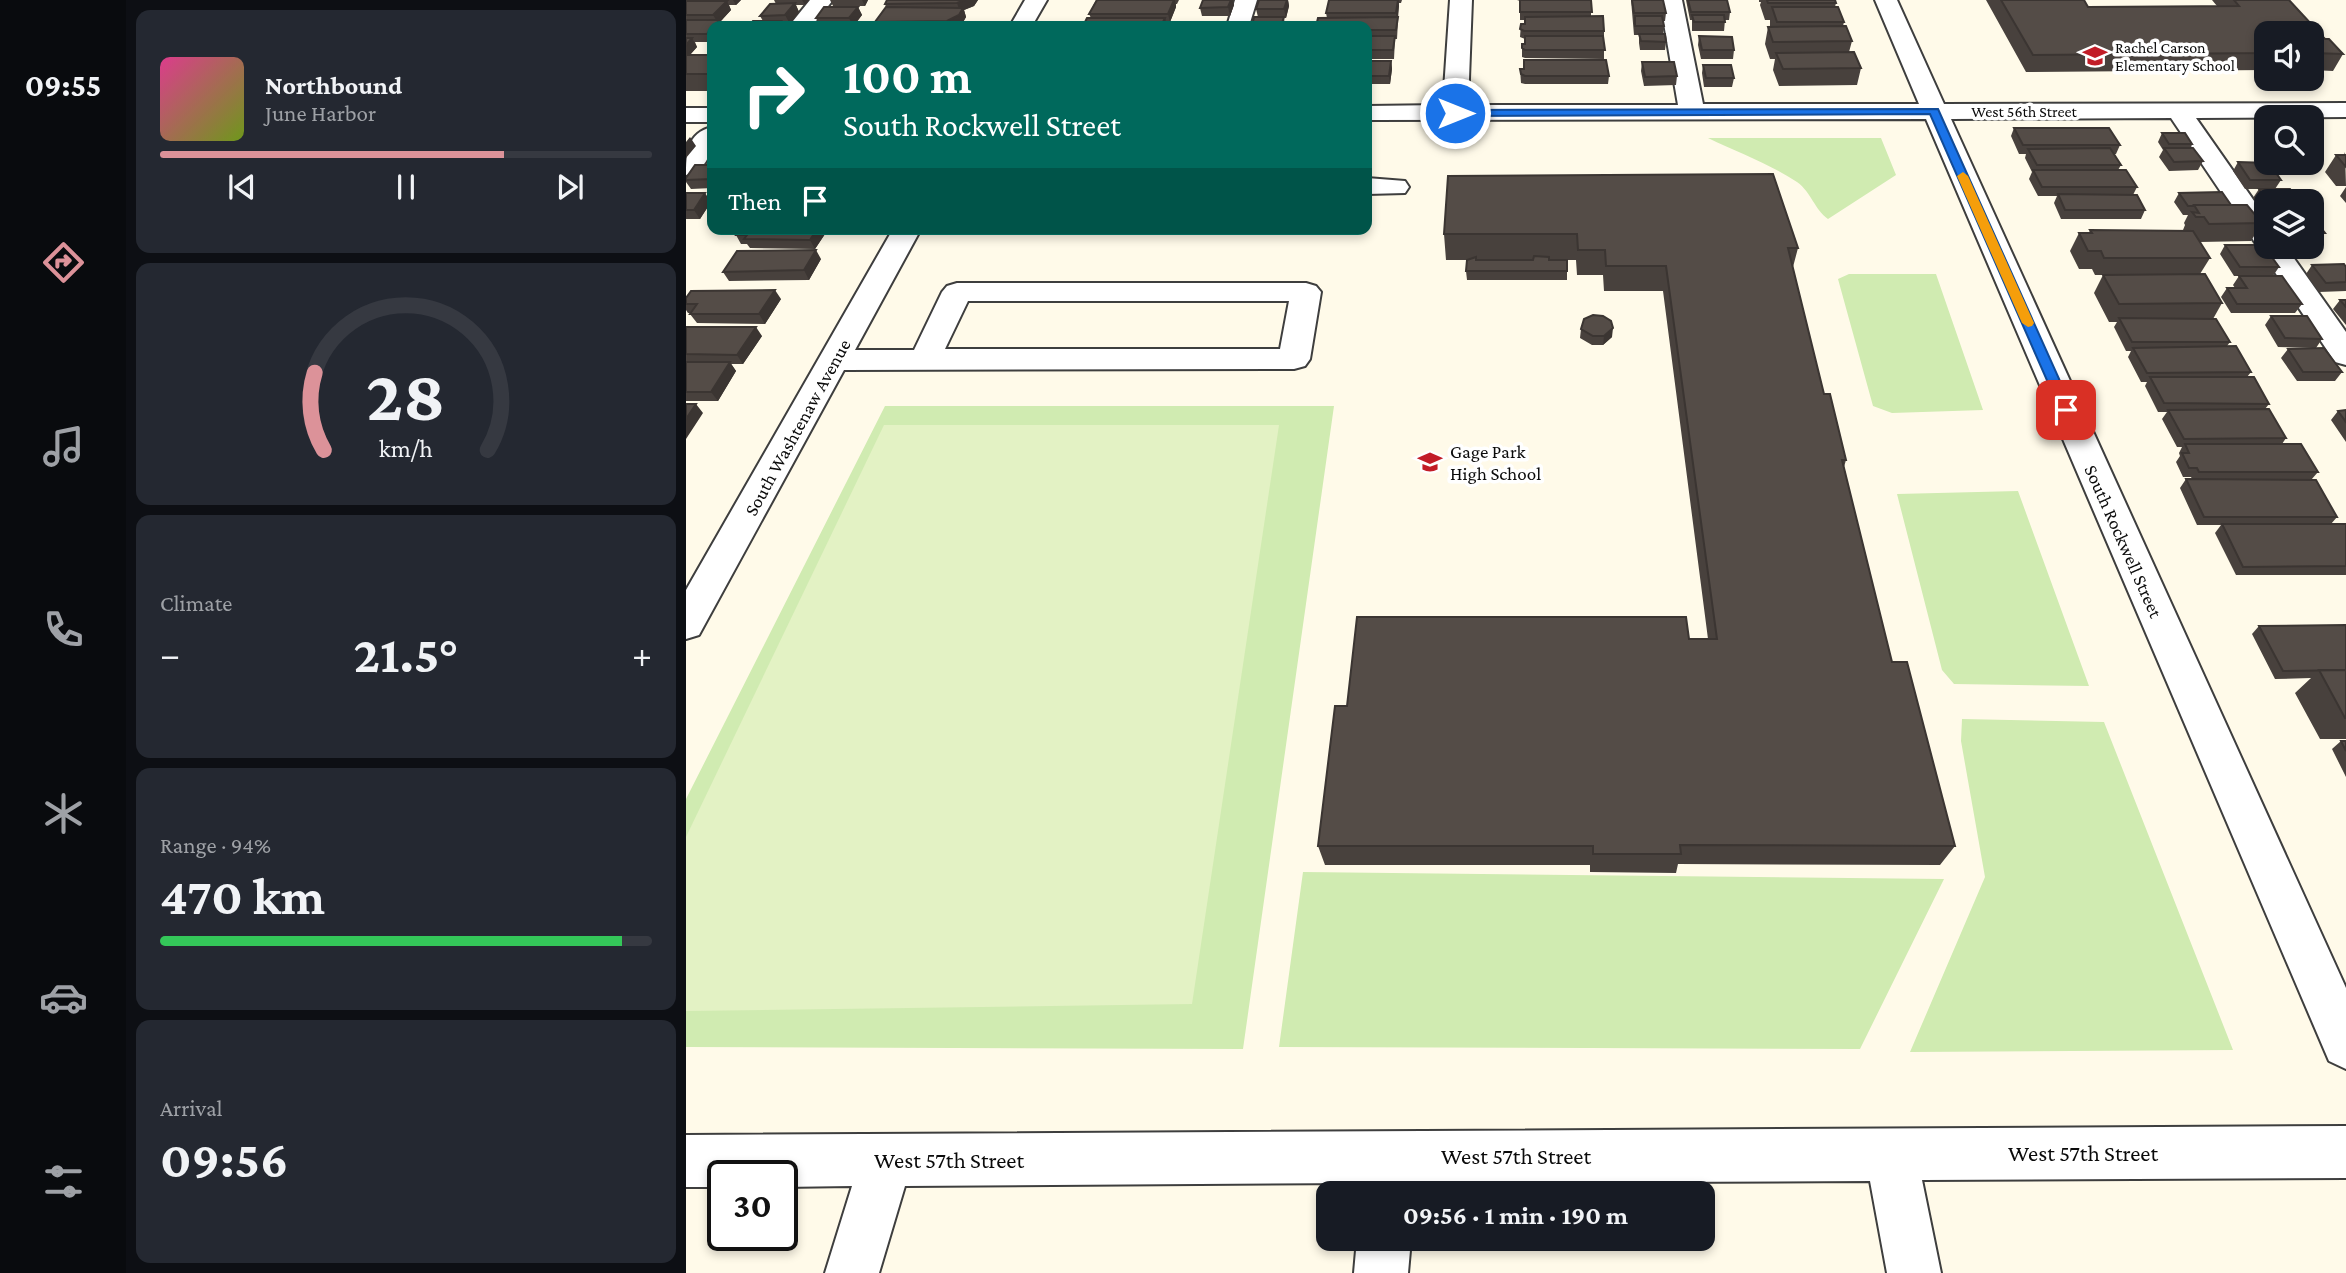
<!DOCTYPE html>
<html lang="en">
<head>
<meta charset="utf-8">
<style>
  body { margin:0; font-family:"Crimson Pro",serif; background:#242831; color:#f1f3f6; height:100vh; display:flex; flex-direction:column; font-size:26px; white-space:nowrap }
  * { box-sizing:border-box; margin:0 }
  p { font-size:23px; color:#9ea1a6 }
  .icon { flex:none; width:38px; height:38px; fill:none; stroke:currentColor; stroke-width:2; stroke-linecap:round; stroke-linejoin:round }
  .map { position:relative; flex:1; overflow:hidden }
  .drawer { display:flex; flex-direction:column; gap:10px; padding:10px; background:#0d0f14; width:560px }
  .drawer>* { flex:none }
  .guide { position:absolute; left:21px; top:21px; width:665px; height:214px; border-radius:14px; box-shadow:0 4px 10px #0003; background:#00695c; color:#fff; overflow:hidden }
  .controls { position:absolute; left:1568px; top:21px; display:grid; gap:14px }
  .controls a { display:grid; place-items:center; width:70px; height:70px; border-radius:14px; background:#171b24; box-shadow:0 4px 10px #0003; font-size:35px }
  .speed { position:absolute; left:21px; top:1160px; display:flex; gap:14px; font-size:35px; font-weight:700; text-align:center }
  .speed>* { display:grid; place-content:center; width:91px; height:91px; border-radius:50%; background:#171b24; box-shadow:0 4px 10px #0003; line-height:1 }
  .speed .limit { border:4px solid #111; border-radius:10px; background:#fff; color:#111 }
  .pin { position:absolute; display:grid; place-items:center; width:60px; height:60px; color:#fff; margin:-30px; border-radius:14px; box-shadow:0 4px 10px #0006 }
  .me { position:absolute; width:77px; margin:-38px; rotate:90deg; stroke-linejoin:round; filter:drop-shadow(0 0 5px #0008) }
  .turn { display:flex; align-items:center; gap:24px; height:147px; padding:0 21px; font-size:32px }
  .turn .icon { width:91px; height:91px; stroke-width:2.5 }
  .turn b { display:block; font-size:49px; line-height:60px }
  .then { display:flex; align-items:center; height:66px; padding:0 21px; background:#0003; gap:14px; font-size:26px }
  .big { font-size:52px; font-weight:700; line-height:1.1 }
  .drawer .widget { flex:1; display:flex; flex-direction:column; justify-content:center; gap:10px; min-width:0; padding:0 24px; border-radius:14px; background:#242831 }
  .drawer .dial { align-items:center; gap:0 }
  .dial svg { height:182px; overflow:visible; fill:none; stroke:#363941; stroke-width:7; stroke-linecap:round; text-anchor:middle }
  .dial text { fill:#f1f3f6; stroke:none }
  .song { display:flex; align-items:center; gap:21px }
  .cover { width:84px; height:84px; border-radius:10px; background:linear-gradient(135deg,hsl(330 70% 55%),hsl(80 70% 35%)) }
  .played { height:7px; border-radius:4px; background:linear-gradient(90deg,#dc9299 70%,#363941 70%) }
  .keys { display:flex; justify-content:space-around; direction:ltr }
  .heat { display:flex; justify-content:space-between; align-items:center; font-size:38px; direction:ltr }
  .charge { height:10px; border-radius:5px; background:linear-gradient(90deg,#34c759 94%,#363941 0) }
  .trip { position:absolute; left:630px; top:1181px; width:399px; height:70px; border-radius:14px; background:#171b24; box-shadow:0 4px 10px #0003; font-weight:700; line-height:70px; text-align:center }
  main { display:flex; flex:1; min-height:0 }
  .menu { display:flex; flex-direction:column; width:126px; justify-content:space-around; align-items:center; background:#090b0e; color:#9ea1a6 }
  .menu .icon { width:49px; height:49px }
  .menu .current { color:#dc9299 }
  .menu b { font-size:32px; color:#f1f3f6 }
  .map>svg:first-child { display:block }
</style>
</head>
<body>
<main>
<nav class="menu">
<b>09:55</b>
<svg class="icon current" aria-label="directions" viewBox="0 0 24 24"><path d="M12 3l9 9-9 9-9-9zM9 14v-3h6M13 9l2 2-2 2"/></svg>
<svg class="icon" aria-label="music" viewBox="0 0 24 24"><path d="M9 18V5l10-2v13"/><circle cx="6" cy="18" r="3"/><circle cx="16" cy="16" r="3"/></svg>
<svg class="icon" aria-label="phone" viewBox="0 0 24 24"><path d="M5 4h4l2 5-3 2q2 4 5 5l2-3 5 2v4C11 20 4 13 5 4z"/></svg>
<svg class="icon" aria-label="climate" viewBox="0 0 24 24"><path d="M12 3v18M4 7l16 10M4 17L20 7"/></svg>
<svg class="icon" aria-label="car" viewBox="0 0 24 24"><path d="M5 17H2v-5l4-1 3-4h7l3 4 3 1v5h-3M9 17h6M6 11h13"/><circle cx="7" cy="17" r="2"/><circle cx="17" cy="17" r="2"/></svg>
<svg class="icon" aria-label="filters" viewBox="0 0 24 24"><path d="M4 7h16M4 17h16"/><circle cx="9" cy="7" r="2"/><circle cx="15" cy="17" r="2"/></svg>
</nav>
<section class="drawer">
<div class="widget">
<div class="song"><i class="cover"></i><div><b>Northbound</b><p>June Harbor</p></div></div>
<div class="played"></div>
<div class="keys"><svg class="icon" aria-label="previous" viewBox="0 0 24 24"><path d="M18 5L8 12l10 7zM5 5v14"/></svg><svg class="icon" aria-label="pause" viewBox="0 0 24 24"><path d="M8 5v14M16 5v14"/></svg><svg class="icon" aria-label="next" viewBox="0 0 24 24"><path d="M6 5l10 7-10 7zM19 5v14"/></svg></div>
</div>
<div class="widget dial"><svg viewBox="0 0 100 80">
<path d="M14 69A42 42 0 1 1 86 69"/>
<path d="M14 69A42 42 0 0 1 10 35" stroke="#dc9299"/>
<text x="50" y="56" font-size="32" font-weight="700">28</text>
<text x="50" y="72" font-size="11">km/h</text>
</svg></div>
<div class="widget"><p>Climate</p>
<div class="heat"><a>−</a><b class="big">21.5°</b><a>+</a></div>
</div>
<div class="widget"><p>Range · 94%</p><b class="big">470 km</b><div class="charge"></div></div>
<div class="widget"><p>Arrival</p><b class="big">09:56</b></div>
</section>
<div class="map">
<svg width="1660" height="1273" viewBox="0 0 1660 1273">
  <rect width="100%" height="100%" fill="#fffae9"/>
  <!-- green -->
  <path fill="#d0ebb1" d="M1022,138H1195L1210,175L1142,219C1128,209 1126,193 1111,182C1084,164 1051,152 1022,138Z
    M1163,274H1250L1297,410L1206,413L1187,406L1152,279Z
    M199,406H648L557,1049L0,1047V799Z
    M1332,491L1403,686L1268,684L1256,670L1211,494Z
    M1276,719L1418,722L1547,1050L1224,1052L1299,877L1275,741Z
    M617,872L1258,879L1174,1049L593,1047Z"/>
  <!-- pitch -->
  <path fill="#e3f2c4" d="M198,425H593L506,1004L0,1011V837Z"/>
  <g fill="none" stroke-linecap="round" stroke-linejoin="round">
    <!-- minor casing -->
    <g stroke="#3e3e3e" stroke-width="4">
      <path id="minor" d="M124,0H147L126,26H103Z
        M339,0H361L346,26H324Z
        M549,0H571L563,26H541Z
        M764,0H786L782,105H992L974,0H996L1017,104H1233L1189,0H1211L1258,104L1660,103V117L1510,118L1580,218V247H1600L1660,332V365L1649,362L1572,247L1573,245L1570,244L1485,118L1265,119L1660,988V1069L1643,1061L1240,119L681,120V106L757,105Z
        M0,108H26V122H0Z
        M26,127C27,148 24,169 0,175C0,154 1,133 26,127Z
        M681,178L719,181L723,187L719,193L681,194Z
        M207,229H235L169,350H228L256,292L261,286L271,283H620L630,286L635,292L624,359L619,366L608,369L158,370L13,635L0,639V590ZM282,301H603L594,349H259Z
        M1660,1126V1178L1236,1180L1255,1273H1201L1184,1181L727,1183V1194H674L675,1183L219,1186L193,1273H139L166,1186L96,1187V1176H37V1187H0V1135Z
        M671,1239H725L722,1273H668Z"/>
    </g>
    <!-- minor -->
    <use href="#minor" fill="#fff" fill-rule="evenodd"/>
  </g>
  <!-- wall -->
  <path fill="#48413d" d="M0,0H55L50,5H43L45,10L34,22L26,26V42H9L11,47L4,55H26V91H0Z
    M88,0H123L119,5H110L113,12L104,24H97L77,21L74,16L90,4Z
    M144,0H182L179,6H147Z
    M292,0L288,6L278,10L280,17L276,24L271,26L191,25L189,22L200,7L199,4Z
    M410,0H493L491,4H490V7L484,22H480L481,26H397L405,18L403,14Z
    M517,0H549L547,1L548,5L544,16H516L514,8Z
    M573,0H604H602L603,6L600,18H598L599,26H566L572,17L570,9Z
    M643,0H716L715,3H713L711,39H709L708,59H681V26L641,18L640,13Z
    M831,0H905V16L918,31V59L839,58L836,57V44H839V39L834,37L835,24H839V20H834V1Z
    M945,0H977L980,13L979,21H977L978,26L977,34L980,42L979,50H954L953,43V35H948Z
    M1000,0H1041L1044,12L1043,20H1039L1038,31H1006V20H1004Z
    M1073,0H1149L1150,3L1149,7L1158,22L1157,26L1166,41L1163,52L1175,68L1171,85L1093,86L1087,70L1089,59H1084L1079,44L1082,27H1084V20H1079L1074,5L1075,2H1073Z
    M1300,0H1398L1402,7L1531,6L1526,0H1603L1639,39L1657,54L1647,71L1626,70V33H1580V70L1340,72Z
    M172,7L176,15L168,26H123L133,25L130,18Z
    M1013,36L1048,50L1047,59H1015L1012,45Z
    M681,61H705L706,69L704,84H681Z
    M956,62L991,76L990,85L958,86L955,71Z
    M1017,65L1048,78L1046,87H1018L1016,73Z
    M834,69L923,76L922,84H839L835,83Z
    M1328,128L1434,145L1430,154H1428L1435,165L1432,170L1451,187L1447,195L1459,210L1455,219H1375L1368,203L1371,196H1352L1343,179L1346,172L1339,158L1340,154H1333L1325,136Z
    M1476,133L1506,144L1505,148L1517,161L1512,170L1483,171L1473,157L1477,150L1472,142Z
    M1659,152L1660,186H1650L1639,172L1650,155H1658Z
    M1552,162L1595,180L1589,189H1559L1547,171Z
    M26,165V188L5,189L0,182V178Z
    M762,176L1112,248L1107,267L1138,394L1160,460L1158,467L1206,662L1269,846L1254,865L992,864L990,873L904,872V865H639L632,846L661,706L1003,639H1022L977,291H918L917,275H891L890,260H874H881V280H781L780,271L782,260H760L758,234Z
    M1660,187V203L1654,196Z
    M1573,189L1613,201H1580V215H1579L1567,198Z
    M0,193L25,202L14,219H0Z
    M1493,193L1545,205L1576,223L1565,241L1514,242L1524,258L1514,274L1536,303L1527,319L1544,342L1541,346L1565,372L1561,377L1583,404L1579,409L1600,438L1596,444L1632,472L1625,480L1651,517L1645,524H1660V575H1550L1529,533L1535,525H1511L1494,488L1500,479H1506L1505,477H1497L1490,462L1494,456L1493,453L1496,447H1491L1476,419L1481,412H1472L1459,386L1461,382H1455L1442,357L1445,351H1440L1428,327L1431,322H1423L1408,293L1417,275H1425H1409L1406,269H1393L1384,251L1393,233H1403L1404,230L1498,231L1497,230L1499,225L1498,223L1502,215H1497L1488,202Z
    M1626,216L1639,233L1632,242H1626Z
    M53,229H140L141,231L129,249L64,248L61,244H55L50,235Z
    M1539,245L1593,267L1587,276L1616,304L1609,313H1545L1535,297L1541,288H1549L1547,285L1553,276H1561H1548L1534,254Z
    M135,259L123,280L43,281L37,272Z
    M1626,265L1660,267V291L1633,292L1620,274Z
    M0,298L95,299L79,324L11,323L4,314L5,313H2L0,310Z
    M1654,300H1660V325L1647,309Z
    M1585,316L1636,339L1630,348L1656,372L1649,381H1611L1595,358L1602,349L1627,348L1592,347L1579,325Z
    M0,327L76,336L57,364H45L50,371L32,401H0Z
    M895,329L926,337L917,345H906L894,338Z
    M1660,410V442L1645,420L1652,411Z
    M1660,625V739H1634L1609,693L1625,678L1589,679L1566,634L1573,626Z
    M1655,741H1660V777L1646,749Z"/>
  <!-- shaded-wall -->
  <path fill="#3b3532" d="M47,0H55L50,5Z
    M116,0H123L119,5Z
    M176,0H182L179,6Z
    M279,0H292L288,6L278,10L280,17L276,24L271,26H263L261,21L274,12L271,3Z
    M488,0H489L490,7L484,22L482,14Z
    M545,0H547L548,5L544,16L542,7Z
    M601,0H602L603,6L600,18L598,9Z
    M712,0L713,6L711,21L710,13Z
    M41,1L45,10L34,22L37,26H28L32,23L27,15Z
    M109,3L113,12L104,24L99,15Z
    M172,7L176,15L167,26L163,18Z
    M479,18L481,26H475Z
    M26,28V42L21,34Z
    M6,38L11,47L0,59V45Z
    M705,61L706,69L704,84L703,76Z
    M4,137L10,146L0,158V142Z
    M19,193L25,202L14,219L8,210Z
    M131,229H140L141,231L129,249L124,240Z
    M130,250L135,259L123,280L118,270Z
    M89,290L95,299L79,324L73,314Z
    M70,327L76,336L57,364L51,355Z
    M927,328L926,337L917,345L918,336Z
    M44,362L50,371L32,401L25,392Z
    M10,404L17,413L0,439V419Z"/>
  <!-- building -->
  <path fill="#544c47" stroke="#3b3532" stroke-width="2" d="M201,0H279L271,3L199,4Z
    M411,0H488L482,14H403Z
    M517,0H545L542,7L514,8Z
    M573,0H601L598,9H570Z
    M643,0H712L710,13H640Z
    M834,0H905L906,12H834Z
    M946,0H977L980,13H948Z
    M1002,0H1041L1044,12H1005Z
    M1081,0H1149L1150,3H1082Z
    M1315,0H1398L1402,7L1553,6L1548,0H1603L1639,39H1643L1657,54L1626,53V33H1580V53L1347,55Z
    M0,1H41L27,15H0Z
    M109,3L99,15L74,16L84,4Z
    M138,7H172L163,18H130Z
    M200,7L277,8L273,15L261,21L189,22Z
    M1086,7H1152L1158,22H1091Z
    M1006,15H1038L1039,22H1008Z
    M917,16L918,31H838L834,29L835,24H839V17Z
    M949,16H976L978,26H949Z
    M568,17H598L595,26H566Z
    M712,17L710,30H681V26H630L632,18Z
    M401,18H479L475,26H397Z
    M0,20H34L28,26H26V28L21,34H0Z
    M67,21H95L91,26H63Z
    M512,22H536L534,26H510Z
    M148,24L147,26H123L124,25Z
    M187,25L253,26H186Z
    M1160,26L1166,41L1087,42L1082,27Z
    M953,34H979L980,42L955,41Z
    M681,36H709L707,50H681Z
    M839,36H917L919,50H839L836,48V44H839Z
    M1013,36L1046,37L1048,50H1016Z
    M0,38H6L0,45Z
    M1168,52L1175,68L1097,69L1090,53Z
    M0,55H26V74H0Z
    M838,60H920L923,76H839L835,74L834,69H838Z
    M681,61H705L703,76H681Z
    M956,62H988L991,76L959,77Z
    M1017,65H1045L1048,78H1020Z
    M1328,128H1423L1434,145H1337Z
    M1476,133H1499L1506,144H1483Z
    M1424,148L1435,165H1351L1342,149Z
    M1478,148H1507L1517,161L1488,162Z
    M1650,155H1660V167Z
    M1552,162L1583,163L1595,180H1564Z
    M9,165H26V179L0,180V178Z
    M1347,170H1440L1451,187H1356Z
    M1087,174L1112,248H1102L1138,394H1144L1160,460H1156L1206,662H1221L1269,846L994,845L995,854H907V846H632L649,706H661L671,617H1000L1003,639H1031L980,266H920L919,250H892L891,234H758L762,176Z
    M1573,189H1604L1613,201H1581Z
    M1536,192L1545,205H1508L1507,206H1502L1493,193Z
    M0,193H19L8,210H0Z
    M1372,194L1451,195L1459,210H1379Z
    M1508,205H1561L1576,223L1523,224L1518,217H1510L1506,212L1513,213Z
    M1626,216L1639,233H1626Z
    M53,229H131L124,240L58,239L61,235H50Z
    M1404,230L1507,231L1524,258H1418L1415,251H1402L1393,233H1406Z
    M1539,245H1577L1593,267H1554Z
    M130,250L118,270L37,272L51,251Z
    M848,256L863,257V260H881V271H780L781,260L790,257V260H847Z
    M1658,264L1660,267V282L1640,283L1626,265Z
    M1519,274L1536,303L1433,304L1417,275Z
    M1553,276H1596L1616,304H1551L1541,288H1561Z
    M89,290L73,314H4L11,304H0V298L5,291Z
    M1654,300H1660V307Z
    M907,315L917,316L925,321L927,328L918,336H907L895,329L898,319Z
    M1585,316H1621L1636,339L1599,338Z
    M1433,318L1530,319L1544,342H1446Z
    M0,327H70L51,355L0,354Z
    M1550,346L1565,372L1461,373L1447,348Z
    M1638,348L1656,372H1617L1602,349Z
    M0,362H44L25,392H0Z
    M1464,377H1568L1583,404L1478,403Z
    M0,404H10L0,419Z
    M1583,409L1600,438L1498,439L1482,410Z
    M1660,410V422L1652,411Z
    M1499,444H1615L1632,472H1513L1511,468H1503L1496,453H1503Z
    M1500,479L1630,480L1651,517H1518Z
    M1536,524H1660V566L1557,567Z
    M1660,625V670L1597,671L1573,626Z
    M1633,670H1660V718H1659Z
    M1655,741H1660V751Z"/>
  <!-- route -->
  <path fill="#1a73e8" stroke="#114b97" stroke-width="2" d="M1252,109L1387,410L1385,414L1380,415L1374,410L1244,114L769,116L764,113L769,110Z"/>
  <!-- slow -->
  <path fill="#f59e0b" d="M1277,172L1282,176L1348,323L1346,326L1342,327L1336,323L1271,176Z"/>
  <!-- icons -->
  <defs>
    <g id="school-bare" transform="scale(1.89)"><path d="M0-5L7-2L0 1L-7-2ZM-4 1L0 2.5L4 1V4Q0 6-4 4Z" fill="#c21c27" stroke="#fff" stroke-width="2.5" paint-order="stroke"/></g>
  </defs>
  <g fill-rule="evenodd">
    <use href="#school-bare" x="1409" y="56"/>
    <use href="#school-bare" x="744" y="462"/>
  </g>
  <g text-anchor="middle" stroke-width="7" stroke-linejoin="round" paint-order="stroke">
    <!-- far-poi labels -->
    <g font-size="16" fill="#0b0b0b" stroke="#fff" text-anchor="start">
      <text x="1429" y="53">Rachel Carson<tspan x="1429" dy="18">Elementary School</tspan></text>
    </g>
    <!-- far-street labels -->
    <g font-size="16" fill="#0b0b0b" stroke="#fff">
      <text x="1338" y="117">West 56th Street</text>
    </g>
    <!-- street labels -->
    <g font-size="19" fill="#0b0b0b" stroke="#fff">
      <text transform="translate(111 427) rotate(-61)" y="7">South Washtenaw Avenue</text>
      <text transform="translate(1438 541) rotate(66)" y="7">South Rockwell Street</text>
    </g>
    <!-- poi labels -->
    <g font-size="19" fill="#0b0b0b" stroke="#fff" text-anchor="start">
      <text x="764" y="458">Gage Park<tspan x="764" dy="22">High School</tspan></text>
    </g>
    <!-- near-street labels -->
    <g font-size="23" fill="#0b0b0b" stroke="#fff">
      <text x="1397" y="1161">West 57th Street</text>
      <text x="830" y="1164">West 57th Street</text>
      <text x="263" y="1168">West 57th Street</text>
    </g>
  </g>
</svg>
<div class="controls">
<a><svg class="icon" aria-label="sound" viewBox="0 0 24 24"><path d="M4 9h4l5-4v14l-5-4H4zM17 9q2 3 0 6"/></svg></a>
<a><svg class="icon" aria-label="search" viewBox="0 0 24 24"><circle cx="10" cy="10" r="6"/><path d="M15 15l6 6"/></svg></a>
<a><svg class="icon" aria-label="layers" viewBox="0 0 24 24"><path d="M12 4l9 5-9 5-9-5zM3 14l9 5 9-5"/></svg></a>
</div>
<div class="speed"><div class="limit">30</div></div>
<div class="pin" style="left:1380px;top:410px;background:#d93025"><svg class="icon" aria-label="arrive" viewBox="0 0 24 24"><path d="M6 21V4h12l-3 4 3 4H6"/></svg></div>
<svg class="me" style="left:769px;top:113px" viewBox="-20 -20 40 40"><circle r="17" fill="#1a73e8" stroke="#fff" stroke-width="3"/><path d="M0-11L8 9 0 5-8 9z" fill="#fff"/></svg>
<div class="trip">09:56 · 1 min · 190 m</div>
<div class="guide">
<div class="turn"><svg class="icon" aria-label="right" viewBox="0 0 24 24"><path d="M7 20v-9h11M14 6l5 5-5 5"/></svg><div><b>100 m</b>South Rockwell Street</div></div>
<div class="then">Then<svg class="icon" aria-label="arrive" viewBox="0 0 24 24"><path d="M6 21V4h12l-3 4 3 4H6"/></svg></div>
</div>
</div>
</main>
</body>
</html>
